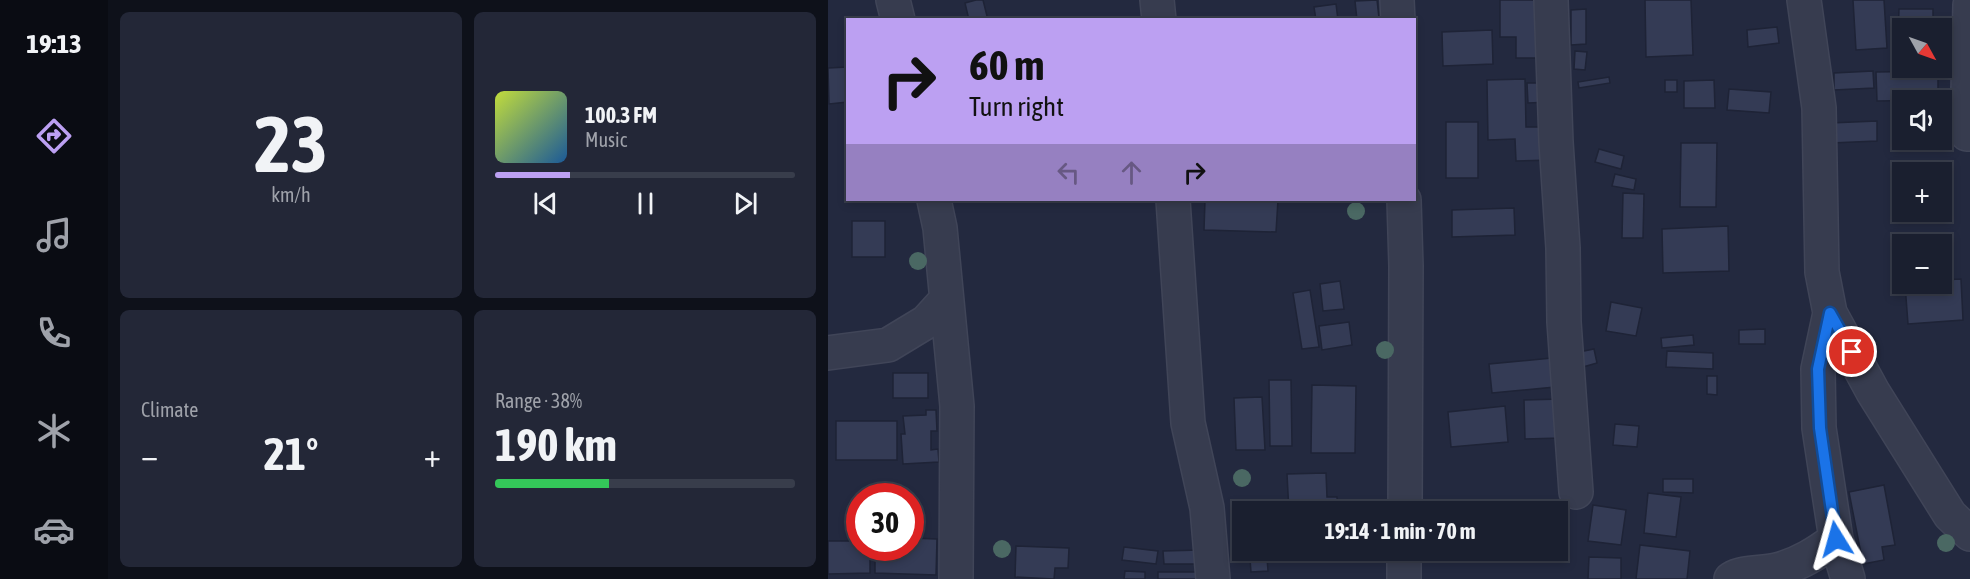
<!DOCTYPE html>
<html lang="en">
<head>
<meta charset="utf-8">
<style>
  body { margin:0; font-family:"Asap Condensed",sans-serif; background:#232737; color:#f1f3f6; height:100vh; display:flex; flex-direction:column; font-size:22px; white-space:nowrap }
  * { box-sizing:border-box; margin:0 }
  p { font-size:20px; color:#9fa2aa }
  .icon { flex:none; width:33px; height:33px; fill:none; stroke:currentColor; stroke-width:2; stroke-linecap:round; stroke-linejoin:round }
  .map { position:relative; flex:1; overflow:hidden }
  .details { display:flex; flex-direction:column; gap:12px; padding:12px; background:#0e111a; width:720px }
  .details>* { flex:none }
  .guide { position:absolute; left:18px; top:18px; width:570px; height:183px; border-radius:0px; box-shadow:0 3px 9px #0003,0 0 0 2px #383d4b; background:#bca0f2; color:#111; overflow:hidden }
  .needle { width:39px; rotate:130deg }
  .fabs { position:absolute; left:1064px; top:18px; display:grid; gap:12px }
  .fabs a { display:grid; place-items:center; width:60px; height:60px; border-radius:0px; background:#1a1f2f; box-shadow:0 3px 9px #0003,0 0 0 2px #383d4b; font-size:30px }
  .speed { position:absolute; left:18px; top:483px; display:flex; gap:12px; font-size:30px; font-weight:700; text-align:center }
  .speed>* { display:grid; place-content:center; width:78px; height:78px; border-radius:50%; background:#1a1f2f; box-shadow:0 3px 9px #0003,0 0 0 2px #383d4b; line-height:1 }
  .speed .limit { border:9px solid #d22; background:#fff; color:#111 }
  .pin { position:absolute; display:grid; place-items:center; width:51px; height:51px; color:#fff; margin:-26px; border:3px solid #fff; border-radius:50%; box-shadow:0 2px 6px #0007 }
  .me { position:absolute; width:66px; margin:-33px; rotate:352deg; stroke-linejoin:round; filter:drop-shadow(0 0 4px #0008) }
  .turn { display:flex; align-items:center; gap:21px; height:126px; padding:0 24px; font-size:27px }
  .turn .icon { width:78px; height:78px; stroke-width:2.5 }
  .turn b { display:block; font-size:42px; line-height:51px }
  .lanes { display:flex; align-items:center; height:57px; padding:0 24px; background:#0003; justify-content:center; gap:30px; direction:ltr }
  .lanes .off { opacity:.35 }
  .big { font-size:45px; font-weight:700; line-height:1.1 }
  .details .card { flex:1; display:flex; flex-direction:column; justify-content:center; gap:9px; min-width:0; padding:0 21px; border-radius:9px; background:#232737 }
  .details .dial { align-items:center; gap:0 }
  .dial b { font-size:78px; line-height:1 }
  .song { display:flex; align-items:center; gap:18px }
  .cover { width:72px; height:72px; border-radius:9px; background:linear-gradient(135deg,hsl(70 70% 55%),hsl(210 70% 35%)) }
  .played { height:6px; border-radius:3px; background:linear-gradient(90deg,#bca0f2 25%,#383d4b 25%) }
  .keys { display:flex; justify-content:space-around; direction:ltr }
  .heat { display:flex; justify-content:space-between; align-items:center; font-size:33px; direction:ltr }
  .charge { height:9px; border-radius:4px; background:linear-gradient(90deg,#34c759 38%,#383d4b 0) }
  .details .tiles { flex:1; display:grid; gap:12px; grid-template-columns:repeat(2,1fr) }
  .trip { position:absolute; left:404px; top:501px; width:336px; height:60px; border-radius:0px; background:#1a1f2f; box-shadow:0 3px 9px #0003,0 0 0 2px #383d4b; font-weight:700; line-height:60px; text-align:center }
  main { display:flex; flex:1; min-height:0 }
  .tabs { display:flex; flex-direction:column; width:108px; justify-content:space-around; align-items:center; background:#0a0c13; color:#9fa2aa }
  .tabs .icon { width:42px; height:42px }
  .tabs .on { color:#bca0f2 }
  .tabs b { font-size:27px; color:#f1f3f6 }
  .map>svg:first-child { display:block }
</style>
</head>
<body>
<main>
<nav class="tabs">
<b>19:13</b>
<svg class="icon on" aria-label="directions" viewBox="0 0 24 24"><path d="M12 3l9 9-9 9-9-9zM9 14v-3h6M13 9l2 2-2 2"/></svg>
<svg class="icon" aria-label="music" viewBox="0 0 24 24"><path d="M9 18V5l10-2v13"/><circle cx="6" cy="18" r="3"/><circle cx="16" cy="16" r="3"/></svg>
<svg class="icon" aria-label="phone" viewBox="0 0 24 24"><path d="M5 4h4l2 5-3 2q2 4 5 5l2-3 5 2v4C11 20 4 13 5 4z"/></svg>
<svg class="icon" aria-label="climate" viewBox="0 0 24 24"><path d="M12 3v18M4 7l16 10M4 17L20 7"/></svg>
<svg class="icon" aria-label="car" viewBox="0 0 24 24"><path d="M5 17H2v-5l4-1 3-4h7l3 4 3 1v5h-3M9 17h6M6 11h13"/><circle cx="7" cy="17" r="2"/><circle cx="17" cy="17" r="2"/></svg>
</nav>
<section class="details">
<div class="tiles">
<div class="card dial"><b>23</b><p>km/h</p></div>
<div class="card">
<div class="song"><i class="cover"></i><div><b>100.3 FM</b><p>Music</p></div></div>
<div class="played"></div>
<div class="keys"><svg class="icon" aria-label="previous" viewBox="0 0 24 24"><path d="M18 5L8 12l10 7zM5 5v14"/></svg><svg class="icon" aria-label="pause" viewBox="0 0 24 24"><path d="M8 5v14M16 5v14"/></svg><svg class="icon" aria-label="next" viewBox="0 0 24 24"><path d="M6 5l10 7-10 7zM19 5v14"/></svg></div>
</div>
<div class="card"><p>Climate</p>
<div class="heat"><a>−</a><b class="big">21°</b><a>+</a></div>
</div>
<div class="card"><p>Range · 38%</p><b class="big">190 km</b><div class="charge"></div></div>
</div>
</section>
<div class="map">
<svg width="1142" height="579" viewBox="0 0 1142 579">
  <rect width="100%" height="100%" fill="#23293f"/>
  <!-- building -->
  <path fill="#343b55" stroke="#1e2336" stroke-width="1.5" d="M148,0H155L160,20H141L137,3Z
    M549,0L551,18L529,20L527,1Z
    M672,0H719L718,58H688V37H672Z
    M817,0H863L865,55L818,57Z
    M1025,0H1056L1059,48L1028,50Z
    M508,4L510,20H488L486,7Z
    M758,9V44L743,45V10Z
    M1071,9H1105V28H1074V65H1069Z
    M949,27L951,43L920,47L919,30Z
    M664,30L665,64L615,66L614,32Z
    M1113,30H1128V65H1113Z
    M747,51L759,52L757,70L746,69Z
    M20,67V102L1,104L0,68Z
    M1045,71L1046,88L1006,90V73Z
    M1110,71V100L1049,101L1048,72Z
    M781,77L782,83L751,88L750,82Z
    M697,79L698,127H723L724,160L688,161L687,139L660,140L659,80Z
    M837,80H849V92H837Z
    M886,80L887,108H856V81Z
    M699,83H723V102L700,103Z
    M901,89L943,92L941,113L899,110Z
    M1113,105H1123V142L1098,141L1113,140Z
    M1049,121V141L1003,143L1002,123Z
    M618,122H650V178H618Z
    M853,143H889L888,207H852Z
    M771,149L796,156L793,169L767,162Z
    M787,174L808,179L806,190L784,186Z
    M795,193L816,194L815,238H794Z
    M377,200H450L448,232L376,230Z
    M686,208L687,235L624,237V210Z
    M24,221H57V257H24Z
    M900,226L901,271L835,273L834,229Z
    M1133,279L1135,320L1080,324L1077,284H1113V280Z
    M512,281L516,309L495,311L492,284Z
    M482,290L491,347L474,349L465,293Z
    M783,302L814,308L808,336L778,331Z
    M521,322L524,345L494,350L491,326Z
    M937,329V344H911V330Z
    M865,335L866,345L834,348L833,338Z
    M766,349L769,363L755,367L751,352Z
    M839,351L885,353V369L838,367Z
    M724,358L727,387L664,393L661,364Z
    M65,373H100V398H65Z
    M879,376H889V395L879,394Z
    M441,380H463L464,446H442Z
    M484,385L528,386L527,453H483Z
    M434,397L437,450H408L406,398Z
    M733,399V438L697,439L696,400Z
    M677,406L680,442L623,447L620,412Z
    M98,410H108L109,431H103V450L110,449L111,462L75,464L73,434H77L75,416L98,415Z
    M8,421H69V460H8Z
    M787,424L811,426L809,447L785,445Z
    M498,473L499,497H509L510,512H461L459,474Z
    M835,479H865V493L835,492Z
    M1056,485L1067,545L1054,547L1056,560L1035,564L1021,492Z
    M820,493L853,497L848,537L816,533Z
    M765,505L798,510L793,545L760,541Z
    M82,538L109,539L108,575L47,573V548H82Z
    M0,541H32V548H42V573L0,574Z
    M812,545L862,551L859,579H808Z
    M188,546L241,548L240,568H227L226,579L187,577Z
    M296,547L330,551L328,564L294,560Z
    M373,550L374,564H336L335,551Z
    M462,550H501V553L526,551V560L462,562Z
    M761,557L793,558V579H760Z
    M439,558L440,571L423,572L422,559Z
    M297,571L317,572V579H296Z
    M330,572H373V579H330Z"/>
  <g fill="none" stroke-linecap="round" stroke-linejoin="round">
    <!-- minor casing -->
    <g stroke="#404558" stroke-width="36">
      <path id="minor" d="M65,0L70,20
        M329,0L331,20
        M569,0L570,20
        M723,0L728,142L735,248L736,322L748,492
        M976,0L991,108L994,272L1002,313L1045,392L1122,515L1142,534
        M1142,5L1139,134H1142
        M106,200L112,228L129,406L128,579
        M345,200L360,423L379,508L385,579
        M576,200L578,266L577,512
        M1002,313L990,369L991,428L1008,539L1020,579
        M0,353L60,345L98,322L118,300
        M576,579V550
        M903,579C916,571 934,574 949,570C972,564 989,553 1008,539"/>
    </g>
    <!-- minor -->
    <use href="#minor" stroke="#373c4f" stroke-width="33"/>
  </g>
  <!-- trees -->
  <g fill="#4a6863">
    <circle cx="528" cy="211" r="9"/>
    <circle cx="90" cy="261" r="9"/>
    <circle cx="557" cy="350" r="9"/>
    <circle cx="414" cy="478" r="9"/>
    <circle cx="1118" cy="543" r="9"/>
    <circle cx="174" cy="549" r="9"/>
  </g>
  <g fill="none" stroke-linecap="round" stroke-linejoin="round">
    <!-- route casing -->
    <g stroke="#114b97" stroke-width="15">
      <path id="route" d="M1008,539L992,428L990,369L1002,313L1024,352"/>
    </g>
    <!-- route -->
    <use href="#route" stroke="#1a73e8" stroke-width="10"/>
  </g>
</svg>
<div class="fabs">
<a><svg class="needle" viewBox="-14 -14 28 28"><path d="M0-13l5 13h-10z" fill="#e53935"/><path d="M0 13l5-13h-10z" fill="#9fa2aa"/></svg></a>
<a><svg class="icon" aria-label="sound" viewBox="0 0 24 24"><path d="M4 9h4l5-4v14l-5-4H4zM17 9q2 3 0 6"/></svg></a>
<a>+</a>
<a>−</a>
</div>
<div class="speed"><div class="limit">30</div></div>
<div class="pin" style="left:1024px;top:352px;background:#d93025"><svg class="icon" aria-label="arrive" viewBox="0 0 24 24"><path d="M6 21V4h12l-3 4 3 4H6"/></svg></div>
<svg class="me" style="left:1008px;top:539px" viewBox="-20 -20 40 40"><path d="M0-17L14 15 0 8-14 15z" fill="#1a73e8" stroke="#fff" stroke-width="4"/></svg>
<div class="trip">19:14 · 1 min · 70 m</div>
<div class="guide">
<div class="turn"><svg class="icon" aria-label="right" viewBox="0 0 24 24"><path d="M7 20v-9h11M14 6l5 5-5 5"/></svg><div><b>60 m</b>Turn right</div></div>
<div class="lanes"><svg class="icon off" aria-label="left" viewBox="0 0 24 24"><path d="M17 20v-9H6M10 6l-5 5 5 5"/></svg><svg class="icon off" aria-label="ahead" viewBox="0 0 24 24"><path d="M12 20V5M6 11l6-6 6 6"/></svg><svg class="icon" aria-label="right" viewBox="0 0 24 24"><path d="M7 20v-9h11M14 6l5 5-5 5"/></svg></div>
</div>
</div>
</main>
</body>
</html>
